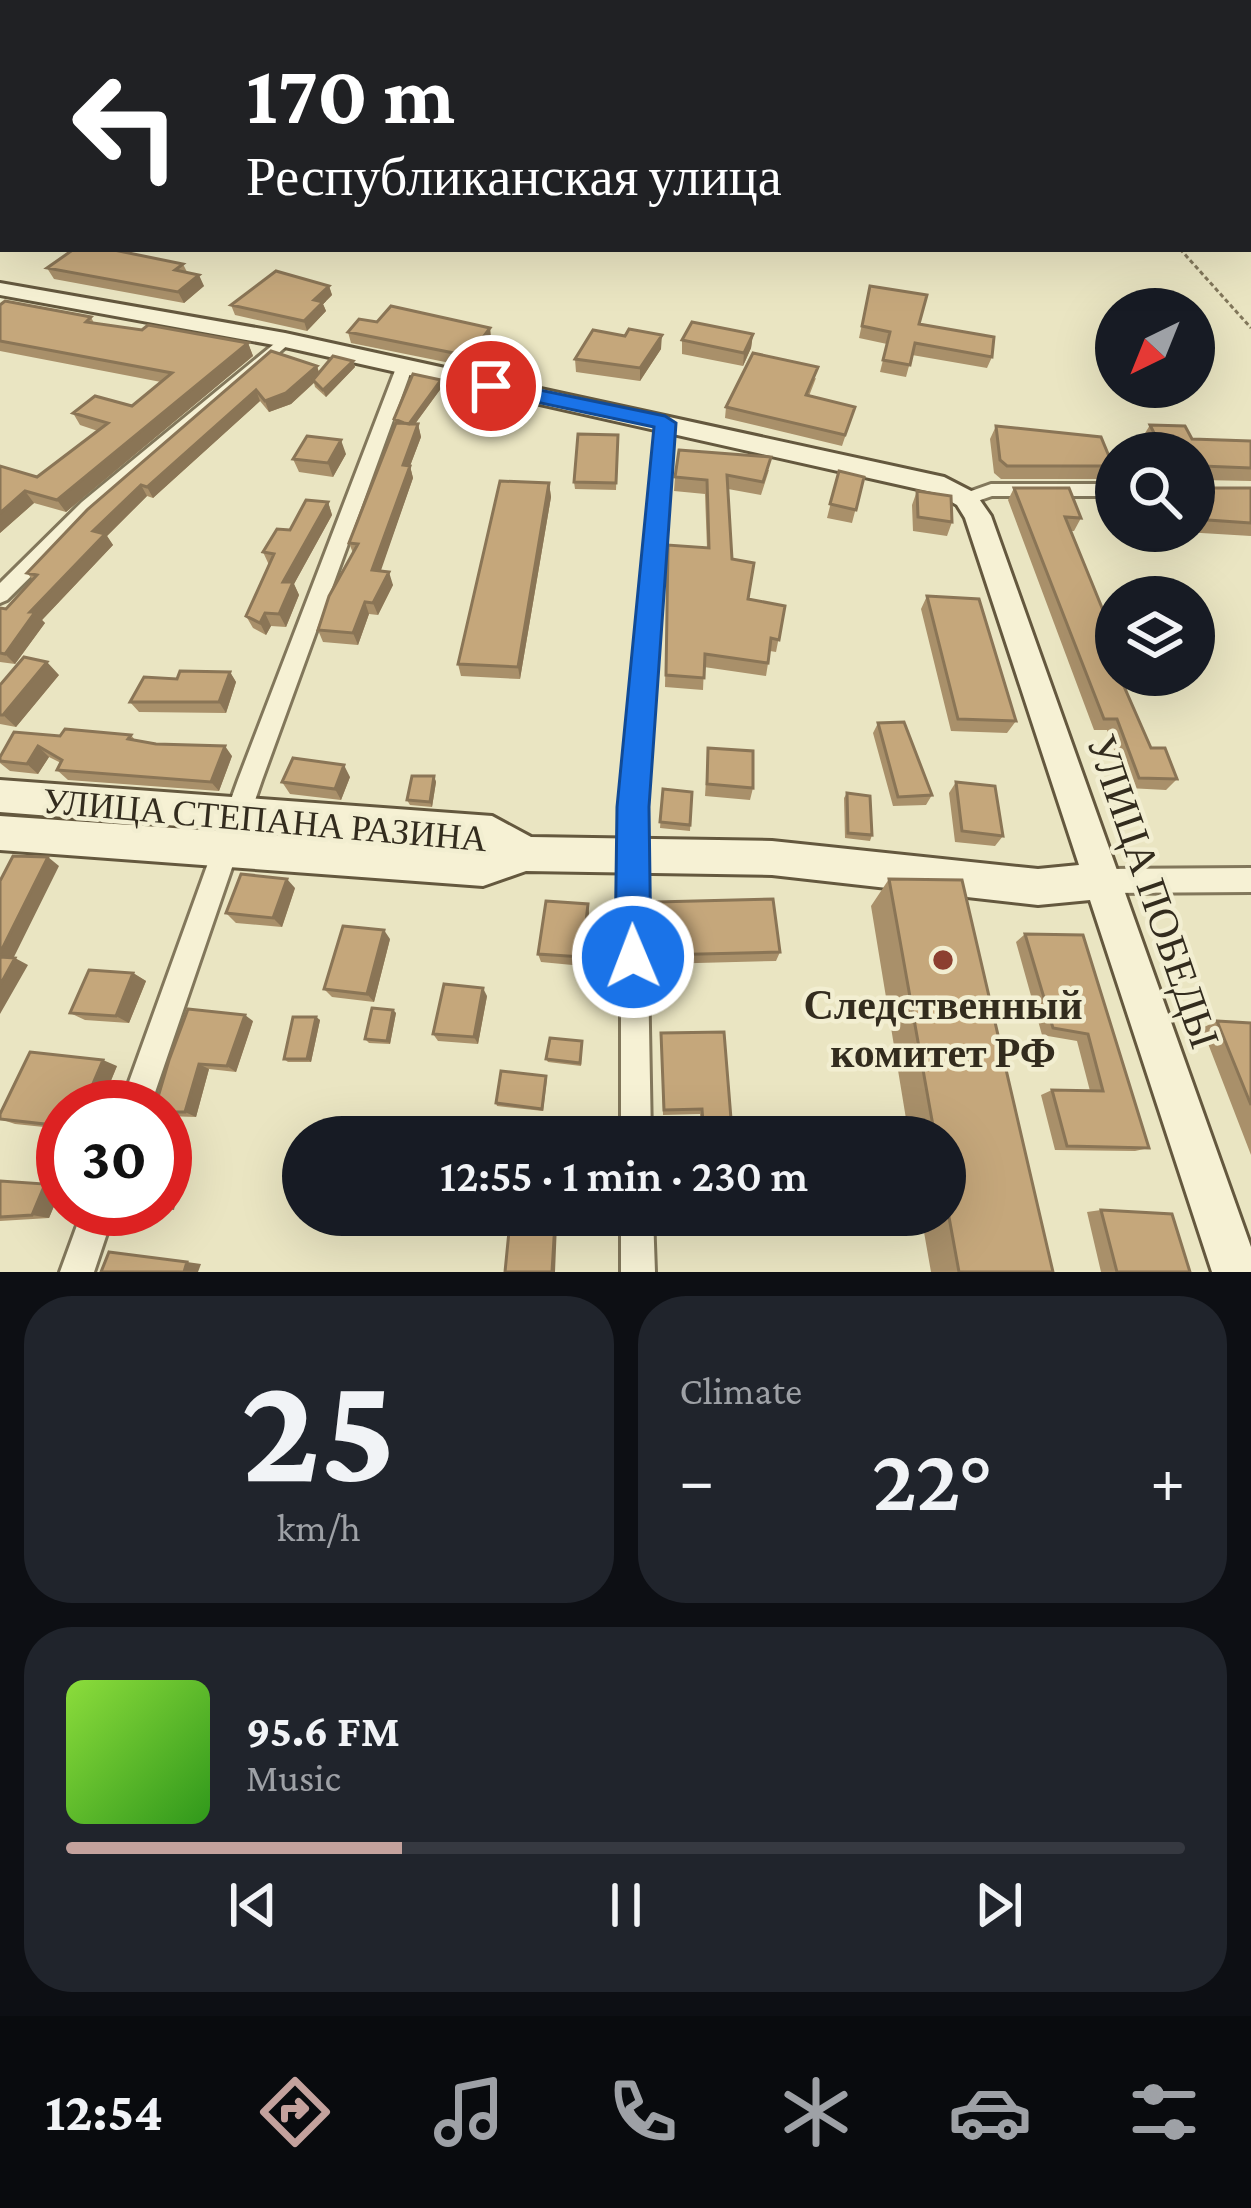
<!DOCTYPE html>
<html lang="en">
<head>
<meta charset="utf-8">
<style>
  body { margin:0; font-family:"Crimson Pro",serif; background:#20242c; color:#f1f3f6; height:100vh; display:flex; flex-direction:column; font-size:45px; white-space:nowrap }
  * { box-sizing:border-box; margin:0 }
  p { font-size:39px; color:#9ea1a6 }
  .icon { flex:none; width:66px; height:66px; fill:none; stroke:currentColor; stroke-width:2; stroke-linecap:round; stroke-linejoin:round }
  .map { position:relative; height:1272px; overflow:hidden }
  .sheet { display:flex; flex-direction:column; gap:24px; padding:24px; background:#0d0f14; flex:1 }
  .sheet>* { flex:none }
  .top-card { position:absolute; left:0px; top:0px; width:1251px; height:252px; box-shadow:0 12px 48px #0002; background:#202124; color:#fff; overflow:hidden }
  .needle { width:78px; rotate:223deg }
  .tools { position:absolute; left:1095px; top:288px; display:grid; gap:24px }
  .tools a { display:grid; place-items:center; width:120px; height:120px; border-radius:50%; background:#171b24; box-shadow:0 12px 48px #0002; font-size:60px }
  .speed { position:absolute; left:36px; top:1080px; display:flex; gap:24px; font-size:60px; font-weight:700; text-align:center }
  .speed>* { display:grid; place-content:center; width:156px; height:156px; border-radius:50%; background:#171b24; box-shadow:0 12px 48px #0002; line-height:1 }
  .speed .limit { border:18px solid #d22; background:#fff; color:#111 }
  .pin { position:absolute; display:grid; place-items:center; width:102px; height:102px; color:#fff; margin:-51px; border:6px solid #fff; border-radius:50%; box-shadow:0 3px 12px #0007 }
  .me { position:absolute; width:132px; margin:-66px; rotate:359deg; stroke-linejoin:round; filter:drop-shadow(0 0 9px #0008) }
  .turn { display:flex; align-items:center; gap:42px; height:252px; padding:0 48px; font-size:54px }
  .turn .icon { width:156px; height:156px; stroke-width:2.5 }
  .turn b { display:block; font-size:84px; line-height:102px }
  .big { font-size:90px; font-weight:600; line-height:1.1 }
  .sheet .card { flex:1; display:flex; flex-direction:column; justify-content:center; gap:18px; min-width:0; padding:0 42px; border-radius:48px; background:#20242c }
  .sheet .dial { align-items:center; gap:0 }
  .dial b { font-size:156px; line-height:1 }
  .song { display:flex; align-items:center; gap:36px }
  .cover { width:144px; height:144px; border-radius:18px; background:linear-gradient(135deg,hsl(90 70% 55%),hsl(110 70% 35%)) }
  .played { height:12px; border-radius:6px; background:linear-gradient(90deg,#c4a29d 30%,#363941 30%) }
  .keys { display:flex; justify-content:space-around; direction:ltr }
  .heat { display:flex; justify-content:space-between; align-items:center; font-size:66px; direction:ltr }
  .sheet .tiles { flex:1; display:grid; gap:24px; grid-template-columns:1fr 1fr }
  .card:last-child { grid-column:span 2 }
  .trip { position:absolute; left:282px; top:1116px; width:684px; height:120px; border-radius:60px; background:#171b24; box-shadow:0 12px 48px #0002; font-weight:600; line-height:120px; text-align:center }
  .dock { display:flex; height:192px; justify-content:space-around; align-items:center; background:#090b0e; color:#9ea1a6 }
  .dock .icon { width:84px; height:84px }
  .dock .current { color:#c4a29d }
  .dock b { font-size:54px; color:#f1f3f6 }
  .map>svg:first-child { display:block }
</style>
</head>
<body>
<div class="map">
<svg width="1251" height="1272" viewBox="0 0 1251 1272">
  <rect width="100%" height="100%" fill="#eae5c2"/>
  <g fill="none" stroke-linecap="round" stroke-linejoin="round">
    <!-- street casing -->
    <g stroke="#82775b" stroke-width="6">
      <path id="street" d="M1248,35H1251V41H1248Z
        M285,335L290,337V343L96,512L7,600L0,603V583L82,502Z
        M404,363L412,368L262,780L150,1107H120L238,780L396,368Z
        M665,418L673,423L645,807L651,1137H621V807L657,423Z
        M991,484H1116V496H992L966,505L957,499L960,495Z
        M1251,868V892L1104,893L1095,890L1091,881L1095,872L1104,869Z
        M83,1209H115L94,1272H60Z
        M621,1215H653L655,1272H621Z"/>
    </g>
    <!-- secondary casing -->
    <g stroke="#64583e" stroke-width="6">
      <path id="secondary" d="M0,283L285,333L944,477L975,493L991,516L1251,1247V1272H1212L1090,900L1038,905L772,875L526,871L483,886L0,850V816L488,850L0,812V780L492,816L531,837L772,841L1038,869L1079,865L965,518L957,505L936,493L285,347L0,295Z"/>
    </g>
    <!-- path -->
    <path stroke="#82775b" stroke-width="3" stroke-dasharray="4.5 3" stroke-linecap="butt" d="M758,0L774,3
      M1180,249L1251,328"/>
    <!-- street -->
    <use href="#street" fill="#f6f1d4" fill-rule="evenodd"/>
    <!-- secondary -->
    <use href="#secondary" fill="#f6f1d4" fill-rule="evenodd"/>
  </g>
  <!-- wall -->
  <path fill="#a9906a" d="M992,0H1251V32H1248V3H1007Z
    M183,264L187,272L204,286L184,303L54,279L47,268Z
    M329,286L332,295L323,304L326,311L307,331L235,315L231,305Z
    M870,286L919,324L992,357L987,368L912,355L906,377L880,372L887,344L859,338Z
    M0,305L91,317L94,323L248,343L253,356L66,512L34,503L0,533V466L37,477L98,431L80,425L73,413L132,406L161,382L0,351Z
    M377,322L490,328L491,339L470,367L351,343L348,332Z
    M753,334L751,348L743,366L682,354V340Z
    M625,336L661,349L640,381L576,372L575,359Z
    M271,351L317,366L319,372L353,361L355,367L326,397L315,387L314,383L291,404L269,412L260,401L153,498L147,496L107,536L113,545L42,620L45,623L15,664L0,662V608L6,609L33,580L27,573Z
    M816,378L809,396L855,407L842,446L725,418L726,407Z
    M441,380L442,387L415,424H418L421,437L410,466L413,478L380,571L393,585L378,615L369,614L358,645L323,642L318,630L353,553L349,543L395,425L394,419Z
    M1150,425L1192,439L1251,441V481L1200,480L1199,483L1203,488H1251V536L1168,531H1194V453H1150L1142,438Z
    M996,426L1113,466L1105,479H1001L994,473L990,439Z
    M618,435L616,490L575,489L574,482Z
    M346,454L333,477L299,472L293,459Z
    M769,470L761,495L728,489L732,559L748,599L785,606L776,652L770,651L766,676L704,667L703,690L665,687L668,545L707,548L705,494L674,491L675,477Z
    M839,471L864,477L852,523L827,518Z
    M549,483L551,497L520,679L461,676L458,664Z
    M1014,488L1081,518L1074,531H1071L1109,625L1106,629L1116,675H1122L1120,677L1151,748L1177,779L1166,790L1128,788L1107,730H1094L1008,500Z
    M917,491L952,522L947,536L913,531L912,505Z
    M328,502L332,515L294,584L299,595L286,627L271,626L266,635L253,628L246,616L269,565L263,552Z
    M927,596L1016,721L1007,733L951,731L921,609Z
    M230,672L236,682L226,713L139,712L130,702L177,679Z
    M59,675L16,727L0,724V685Z
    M878,723L932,795L926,805L893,806L873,733Z
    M131,735L135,740L232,756L219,791L68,780L57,770L61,763L49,757L38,774L10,771L0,763V761L60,736Z
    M708,748L753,788L750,800L705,796Z
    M434,776L436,782L432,807L410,805L407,800Z
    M350,777L341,800L290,794L282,782Z
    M956,782L1003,836L995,846L955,842L949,793Z
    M663,789L692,792L690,831L660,828Z
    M847,793L872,835L870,841L845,838L844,798Z
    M889,879L1053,1272H931L921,1215H945V1137H909L871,906Z
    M295,888L282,927L236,923L226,913Z
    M657,902L780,952L776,961L659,964Z
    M589,914L583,966L541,962L538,954Z
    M1025,934L1083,935L1149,1148L1135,1151L1055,1150L1041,1095L1052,1090L1090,1091L1077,1041L1042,1035L1016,942Z
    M390,939L374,1002L332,997L324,989Z
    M133,973L146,981L129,1023L85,1020L70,1013Z
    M487,996L478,1044L438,1041L433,1034Z
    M393,1010L396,1013L390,1044L369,1043L365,1039Z
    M316,1017L320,1020L311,1062H288L284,1059Z
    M253,1021L236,1072L209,1069L196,1117L165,1116L169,1060Z
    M1217,1021L1251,1023V1155L1202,1028Z
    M661,1033L732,1131L747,1137H702L700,1114L663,1115Z
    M582,1041L581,1066L548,1062L546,1059Z
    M117,1066L100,1107H63V1129L15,1124L0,1119Z
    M547,1079L543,1111L497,1106L496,1103Z
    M0,1181L62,1187L49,1218L0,1221Z
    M1101,1210L1190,1272H1101L1087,1212Z"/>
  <!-- shaded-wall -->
  <path fill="#8a7556" d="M199,275L204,286L184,303L178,292Z
    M329,286L332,295L323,304L326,311L307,331L304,321L314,300Z
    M490,328L491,339L470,367L469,356Z
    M753,334L751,348L743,366L744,353Z
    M662,335L661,349L640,381V368Z
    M248,343L253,356L66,512L57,500Z
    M353,361L355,367L326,397L323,390Z
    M317,366L320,377L291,404L269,412L265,401Z
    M441,380L442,387L409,432L408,425Z
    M256,390L260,401L153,498L147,487Z
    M418,424L421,437L410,466L413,478L377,582L372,570L403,465Z
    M341,440L346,454L333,477L328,463Z
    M549,483L551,497L520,679L518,667Z
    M141,485L147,496L107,536L113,545L42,620L45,623L15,664L5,654L30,612L93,531Z
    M25,491L34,503L0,533V513Z
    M328,502L332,515L294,584L299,595L286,627L279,614L283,582Z
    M389,572L393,585L378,615L373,603Z
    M365,602L369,614L358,645L353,633Z
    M265,613L271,626L266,635L260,623Z
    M47,662L59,675L16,727L3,715Z
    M230,672L236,682L226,713L219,702Z
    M38,746L49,757L38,774L27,764Z
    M225,746L232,756L219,791L211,782Z
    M344,765L350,777L341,800L335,789Z
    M434,776L436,782L432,807L430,802Z
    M48,857L59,866L11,963L0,957V953Z
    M287,879L295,888L282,927L273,918Z
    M588,904L589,914L583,966L582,957Z
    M384,930L390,939L374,1002L367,994Z
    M15,958L28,965L0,1014V985Z
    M133,973L146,981L129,1023L116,1016Z
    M483,988L487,996L478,1044L474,1037Z
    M393,1010L396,1013L390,1044L387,1041Z
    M245,1015L253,1021L236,1072L227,1066Z
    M316,1017L320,1020L311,1062L307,1059Z
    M103,1060L117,1066L100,1107H83Z
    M199,1064L209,1069L196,1117L185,1112Z
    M174,1179L180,1181L174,1210L167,1209Z
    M45,1184L62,1187L49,1218L32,1215Z
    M555,1222L557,1224L555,1272H552Z
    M187,1262L201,1264L198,1272H184Z"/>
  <!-- building -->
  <path fill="#c5a77b" stroke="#8a7556" stroke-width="3" d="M1020,0H1251V26H1248V3H1035Z
    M0,228L3,229V243L0,245Z
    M74,249H109L183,264L175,270L199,275L178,292L47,268Z
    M276,271L329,286L314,300L323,302L304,321L231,305Z
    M870,286L927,295L919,324L994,337L992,357L915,343L910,365L883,360L890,332L862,326Z
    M5,301L91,317L86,322L142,330L148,325L248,343L57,500L25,491L0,513V466L37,477L108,423L73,413L95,396L132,406L172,373L0,341V305Z
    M391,306L490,328L469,356L348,332L359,319L377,322Z
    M692,322L753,334L744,353L682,340Z
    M629,329L662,335L640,368L575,359L593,330L625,336Z
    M271,351L317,366L286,393L265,401L256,390L147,487L141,485L93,531L105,534L30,612H35L5,654L0,653V608L6,609L37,575L27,573L88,509Z
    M753,353L818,367L806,395L855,407L845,435L726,407Z
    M333,356L353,361L323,390L313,380Z
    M413,374L441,380L409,424L404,423L394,419Z
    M396,423L418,424L403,465L410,466L372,570L389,572L373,603L365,602L353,633L318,630L329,596L358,544L349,543Z
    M1150,425L1185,426L1192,439L1251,441V468L1203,466L1199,483L1203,488H1251V523L1194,519V453H1164Z
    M996,426L1101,437L1113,466H1007L1000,460Z
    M578,434L618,435L616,483L574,482Z
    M307,436L341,440L328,463L293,459Z
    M679,450L771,457L763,482L727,475L732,559L754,563L748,599L785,606L779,640L771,638L768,663L705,654L704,678L666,675L668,545L709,548L707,480L675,477Z
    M839,471L864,477L856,510L830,504Z
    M500,481L549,483L518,667L458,664Z
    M1014,488H1069L1081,518L1065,517L1109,625H1105L1116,651V675H1119L1151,748H1165L1177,779L1139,778L1117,719H1104Z
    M917,491L951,496L952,522L918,517Z
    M306,500L328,502L283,582H293L279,614L265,613L260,623L246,616L274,554L263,552L277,529L290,530Z
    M927,596L979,599L1016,721L958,719Z
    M24,657L47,662L3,715H0V685Z
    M180,671L230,672L219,702H130L144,677L177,679Z
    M904,722L932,795L898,797L878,723Z
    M65,729L131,735L128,739L156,744L225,746L211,782L57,770L62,760L38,746L27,764L0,761V757L14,732L60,736Z
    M708,748L753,751V788L707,784Z
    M293,758L344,765L335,789L282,782Z
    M412,776H434L430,802L407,800Z
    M956,782L995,786L1003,836L962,831Z
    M663,789L692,792L690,825L660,822Z
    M847,793L870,796L872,835L848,833Z
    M13,856L48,857L0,953V881Z
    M241,874L287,879L273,918L226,913Z
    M889,879L962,880L1053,1272H959L945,1195V1137H935Z
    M773,899L780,952L659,955L657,902Z
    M546,901L588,904L582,957L538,954Z
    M343,926L384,930L367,994L324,989Z
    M1025,934L1083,935L1149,1148L1067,1146L1052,1090L1103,1091L1088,1034L1053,1028Z
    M0,957L15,958L0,985Z
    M89,970L133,973L116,1016L70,1013Z
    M444,984L483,988L474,1037L433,1034Z
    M372,1008L393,1010L387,1041L365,1039Z
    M188,1009L245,1015L227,1066L199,1064L185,1112H165V1107H155L169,1060Z
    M293,1017H316L307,1059H284Z
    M1217,1021L1251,1023V1105Z
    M724,1032L732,1131L746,1130L747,1137H704L702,1109L664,1110L661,1033Z
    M550,1038L582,1041L580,1063L546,1059Z
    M30,1052L103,1060L83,1107H63V1126L0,1119V1114Z
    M501,1071L546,1076L542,1109L496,1103Z
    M174,1179L167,1209H165V1180Z
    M0,1181L45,1184L32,1215L0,1217Z
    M1101,1210L1172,1214L1190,1272H1117Z
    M510,1221L555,1222L552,1272H505Z
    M109,1252L187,1262L184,1272H101Z"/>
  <!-- route -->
  <path fill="#1a73e8" stroke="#114b97" stroke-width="3" d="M491,380L665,416L676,423L649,807L651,957L646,970L633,975L620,970L615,957L617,807L654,427L484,391V382Z"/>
  <!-- markers -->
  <circle fill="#8c3f30" stroke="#f2eed1" stroke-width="4.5" cx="943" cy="960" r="12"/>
  <g text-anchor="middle" stroke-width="9" stroke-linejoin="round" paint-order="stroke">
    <!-- street labels -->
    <g font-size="36" fill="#332c1e" stroke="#f2eed1">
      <text transform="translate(265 819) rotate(5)" y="13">УЛИЦА СТЕПАНА РАЗИНА</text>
    </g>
    <!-- near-street labels -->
    <g font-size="42" fill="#332c1e" stroke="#f2eed1">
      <text transform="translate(1154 891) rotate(71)" y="15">УЛИЦА ПОБЕДЫ</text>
    </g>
    <!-- near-poi labels -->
    <g font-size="42" font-weight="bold" fill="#332c1e" stroke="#f2eed1">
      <text x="943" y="1019">Следственный<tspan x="943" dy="48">комитет РФ</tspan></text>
    </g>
  </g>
</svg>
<div class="tools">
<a><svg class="needle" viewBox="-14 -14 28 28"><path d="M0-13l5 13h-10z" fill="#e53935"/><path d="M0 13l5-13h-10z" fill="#9ea1a6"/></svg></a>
<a><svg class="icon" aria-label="search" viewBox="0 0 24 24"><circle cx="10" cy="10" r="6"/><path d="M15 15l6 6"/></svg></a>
<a><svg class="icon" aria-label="layers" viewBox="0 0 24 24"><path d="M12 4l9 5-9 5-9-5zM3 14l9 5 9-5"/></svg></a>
</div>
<div class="speed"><div class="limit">30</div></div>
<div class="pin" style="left:491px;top:386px;background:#d93025"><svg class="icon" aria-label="arrive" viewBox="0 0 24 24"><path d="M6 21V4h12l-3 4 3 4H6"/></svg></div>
<svg class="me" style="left:633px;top:957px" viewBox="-20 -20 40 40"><circle r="17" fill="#1a73e8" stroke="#fff" stroke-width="3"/><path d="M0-11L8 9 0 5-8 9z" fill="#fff"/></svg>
<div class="trip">12:55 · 1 min · 230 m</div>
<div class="top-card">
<div class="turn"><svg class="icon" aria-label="left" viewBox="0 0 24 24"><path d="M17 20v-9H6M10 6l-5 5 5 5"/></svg><div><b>170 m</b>Республиканская улица</div></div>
</div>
</div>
<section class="sheet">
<div class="tiles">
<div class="card dial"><b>25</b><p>km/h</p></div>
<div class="card"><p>Climate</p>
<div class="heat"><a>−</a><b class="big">22°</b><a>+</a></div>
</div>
<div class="card">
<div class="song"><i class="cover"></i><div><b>95.6 FM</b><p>Music</p></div></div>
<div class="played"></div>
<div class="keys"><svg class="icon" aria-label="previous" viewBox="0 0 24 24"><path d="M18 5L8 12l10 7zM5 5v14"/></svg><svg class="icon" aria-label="pause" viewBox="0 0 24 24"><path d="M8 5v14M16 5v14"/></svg><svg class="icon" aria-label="next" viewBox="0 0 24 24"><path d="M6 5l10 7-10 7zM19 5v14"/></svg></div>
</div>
</div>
</section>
<nav class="dock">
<b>12:54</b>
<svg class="icon current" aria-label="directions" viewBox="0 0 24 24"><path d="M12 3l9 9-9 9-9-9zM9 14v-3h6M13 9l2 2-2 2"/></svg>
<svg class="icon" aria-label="music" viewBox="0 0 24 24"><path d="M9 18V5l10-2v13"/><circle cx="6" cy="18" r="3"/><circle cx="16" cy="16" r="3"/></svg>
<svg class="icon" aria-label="phone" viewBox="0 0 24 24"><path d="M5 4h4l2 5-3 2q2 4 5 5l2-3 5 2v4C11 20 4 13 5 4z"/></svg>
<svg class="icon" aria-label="climate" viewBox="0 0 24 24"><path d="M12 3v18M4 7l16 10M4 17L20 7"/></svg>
<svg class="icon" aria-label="car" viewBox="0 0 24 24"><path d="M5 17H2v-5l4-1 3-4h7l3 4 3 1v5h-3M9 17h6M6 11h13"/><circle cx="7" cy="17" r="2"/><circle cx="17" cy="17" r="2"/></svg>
<svg class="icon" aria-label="filters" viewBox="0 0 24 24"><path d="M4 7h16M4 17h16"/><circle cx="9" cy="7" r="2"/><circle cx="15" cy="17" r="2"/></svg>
</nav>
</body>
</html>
